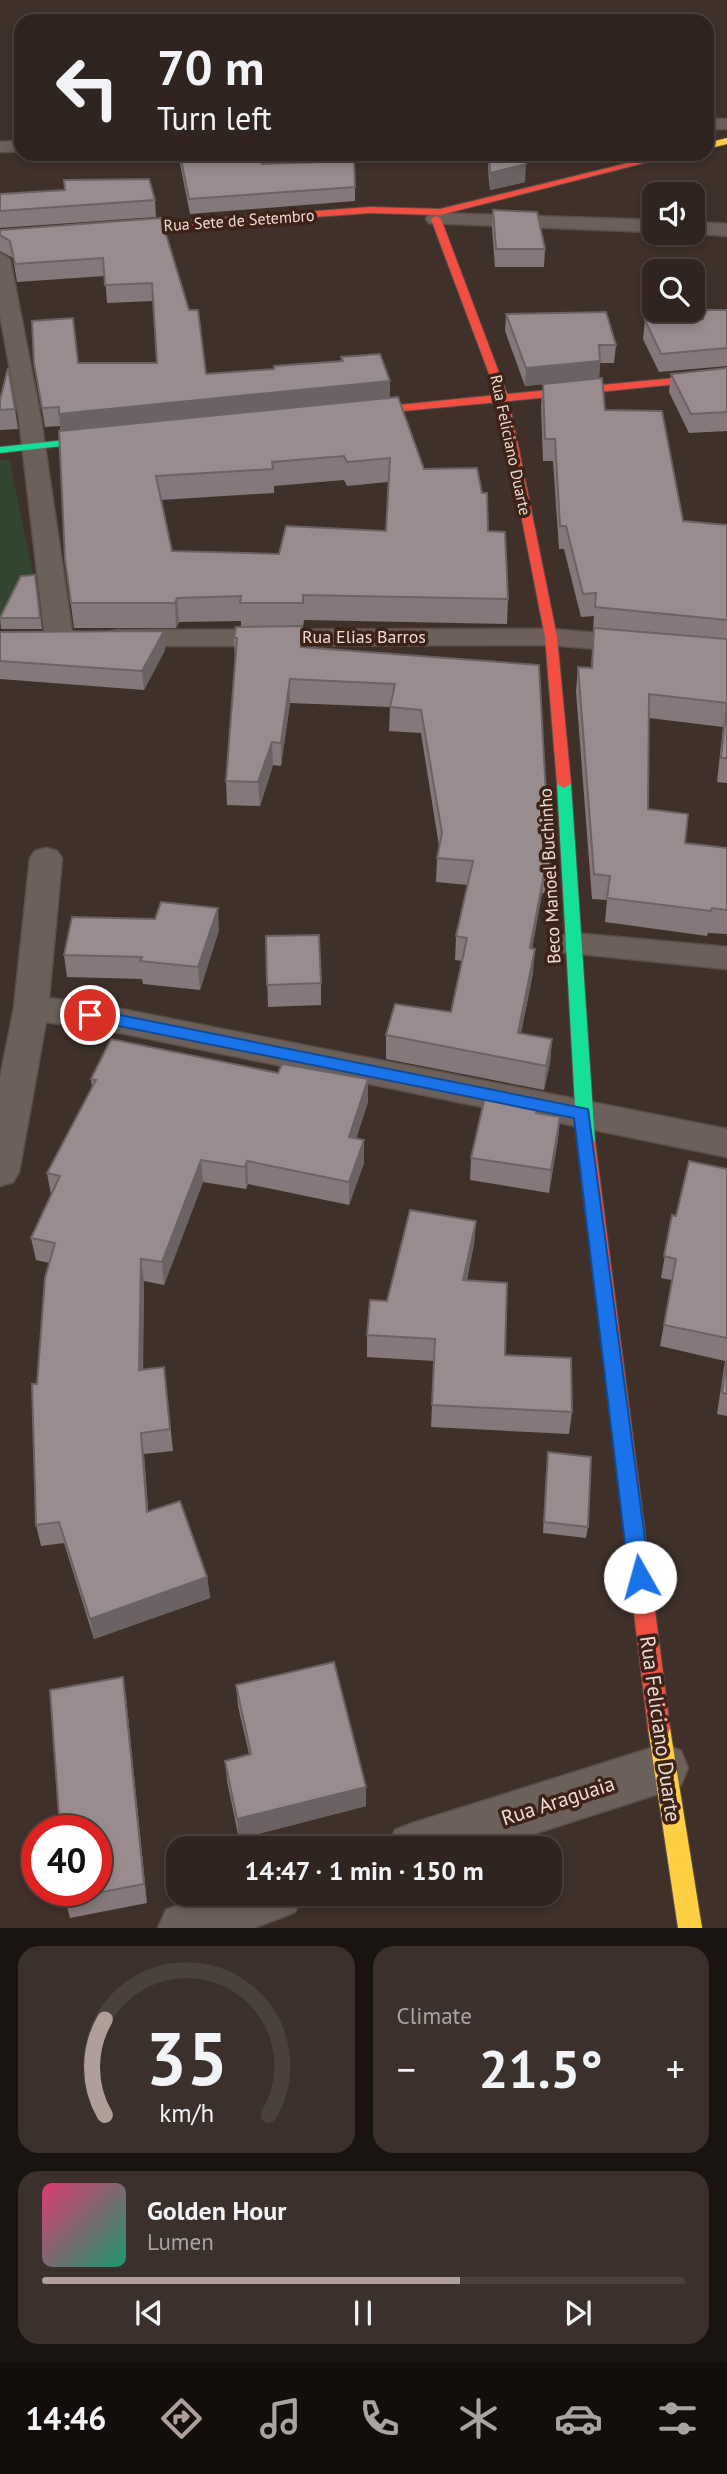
<!DOCTYPE html>
<html lang="en">
<head>
<meta charset="utf-8">
<style>
  body { margin:0; font-family:"PT Sans",sans-serif; background:#3b302c; color:#f1f3f6; height:100vh; display:flex; flex-direction:column; font-size:26px; white-space:nowrap }
  * { box-sizing:border-box; margin:0 }
  p { font-size:23px; color:#a7a4a4 }
  .icon { flex:none; width:38px; height:38px; fill:none; stroke:currentColor; stroke-width:2; stroke-linecap:round; stroke-linejoin:round }
  .map { position:relative; height:1928px; overflow:hidden }
  .side { display:flex; flex-direction:column; gap:18px; padding:18px; background:#1a1411; flex:1 }
  .side>* { flex:none }
  .banner { position:absolute; left:14px; top:14px; width:700px; height:147px; border-radius:21px; box-shadow:0 4px 10px #0003,0 0 0 2px #4a413d; background:#2f241f; color:#f1f3f6; overflow:hidden }
  .tools { position:absolute; left:642px; top:182px; display:grid; gap:14px }
  .tools a { display:grid; place-items:center; width:63px; height:63px; border-radius:14px; background:#2f241f; box-shadow:0 4px 10px #0003,0 0 0 2px #4a413d; font-size:35px }
  .speed { position:absolute; left:21px; top:1815px; display:flex; gap:14px; font-size:35px; font-weight:700; text-align:center }
  .speed>* { display:grid; place-content:center; width:91px; height:91px; border-radius:50%; background:#2f241f; box-shadow:0 4px 10px #0003,0 0 0 2px #4a413d; line-height:1 }
  .speed .limit { border:10px solid #d22; background:#fff; color:#111 }
  .pin { position:absolute; display:grid; place-items:center; width:60px; height:60px; color:#fff; margin:-30px; border:4px solid #fff; border-radius:50%; box-shadow:0 2px 7px #0007 }
  .me { position:absolute; width:77px; margin:-38px; rotate:353deg; stroke-linejoin:round; filter:drop-shadow(0 0 5px #0008) }
  .turn { display:flex; align-items:center; gap:24px; height:147px; padding:0 28px; font-size:32px }
  .turn .icon { width:91px; height:91px; stroke-width:2.5 }
  .turn b { display:block; font-size:49px; line-height:60px }
  .big { font-size:52px; font-weight:700; line-height:1.1 }
  .side .card { flex:1; display:flex; flex-direction:column; justify-content:center; gap:10px; min-width:0; padding:0 24px; border-radius:21px; background:#3b302c }
  .side .dial { align-items:center; gap:0 }
  .dial svg { height:182px; overflow:visible; fill:none; stroke:#4a413d; stroke-width:7; stroke-linecap:round; text-anchor:middle }
  .dial text { fill:#f1f3f6; stroke:none }
  .song { display:flex; align-items:center; gap:21px }
  .cover { width:84px; height:84px; border-radius:10px; background:linear-gradient(135deg,hsl(340 70% 55%),hsl(160 70% 35%)) }
  .played { height:7px; border-radius:4px; background:linear-gradient(90deg,#b09f98 65%,#4a413d 65%) }
  .keys { display:flex; justify-content:space-around; direction:ltr }
  .heat { display:flex; justify-content:space-between; align-items:center; font-size:38px; direction:ltr }
  .side .tiles { flex:1; display:grid; gap:18px; grid-template-columns:1fr 1fr }
  .card:last-child { grid-column:span 2 }
  .trip { position:absolute; left:166px; top:1836px; width:396px; height:70px; border-radius:21px; background:#2f241f; box-shadow:0 4px 10px #0003,0 0 0 2px #4a413d; font-weight:700; line-height:70px; text-align:center }
  .dock { display:flex; height:112px; justify-content:space-around; align-items:center; background:#130e0c; color:#a7a4a4 }
  .dock .icon { width:49px; height:49px }
  .dock .active { color:#b09f98 }
  .dock b { font-size:32px; color:#f1f3f6 }
  .map>svg:first-child { display:block }
</style>
</head>
<body>
<div class="map">
<svg width="727" height="1928" viewBox="0 0 727 1928">
  <rect width="100%" height="100%" fill="#3f3029"/>
  <!-- green -->
  <path fill="#32452f" d="M9,459L41,611L0,617V460Z"/>
  <g fill="none" stroke-linecap="round" stroke-linejoin="round">
    <!-- street casing -->
    <g stroke="#5c4f49" stroke-width="3">
      <path id="street" d="M707,119H727V129H707Z
        M21,141V151L0,152V142Z
        M436,213L654,220V232L429,223L426,219L429,215Z
        M693,222L727,224V236L689,233H693Z
        M0,253L10,259L41,419L73,638L69,644H49L45,638L19,419L0,315Z
        M551,629L727,644V660L551,645L118,646L108,644L104,638L108,632L118,630Z
        M46,848L57,851L62,858L49,998L106,1006L727,1129V1157L106,1030L46,1022L19,1172L13,1182L0,1186V1078L14,1008L30,858L35,851Z
        M573,933L727,947V969L561,952L557,944L561,936Z
        M664,1744L681,1751L688,1768L681,1785L664,1792L490,1848H388L395,1830L413,1823Z
        M208,1894H302L295,1912L254,1928H158L166,1910Z"/>
    </g>
    <!-- fast casing -->
    <g stroke="#5c4f49" stroke-width="2">
      <path id="fast" d="M112,435L116,436V440L0,453V447Z
        M564,780L571,784L595,1142L592,1147H580L577,1142L557,784Z"/>
    </g>
    <!-- slow casing -->
    <g stroke="#5c4f49" stroke-width="2">
      <path id="slow" d="M727,138V144L707,149V143Z
        M659,1717L667,1720L670,1728L702,1928H678L648,1728L651,1720Z"/>
    </g>
    <!-- jam casing -->
    <g stroke="#5c4f49" stroke-width="2">
      <path id="jam" d="M665,154H679L440,215L370,213L111,232L106,229L111,226L370,207L440,209Z
        M436,216L441,219L507,394L727,373V379L509,401L557,637L571,784L564,788L557,784L545,637L499,402L349,416L344,413L349,410L497,395L431,219Z
        M586,1135L592,1137L595,1142L670,1728L667,1736L659,1739L651,1736L648,1728L577,1142L580,1137Z"/>
    </g>
    <!-- street -->
    <use href="#street" fill="#6b605a" fill-rule="evenodd"/>
    <!-- fast -->
    <use href="#fast" fill="#16e098" fill-rule="evenodd"/>
    <!-- slow -->
    <use href="#slow" fill="#ffcf43" fill-rule="evenodd"/>
    <!-- jam -->
    <use href="#jam" fill="#f24e42" fill-rule="evenodd"/>
  </g>
  <!-- wall -->
  <path fill="#84787a" fill-rule="evenodd" d="M178,154H278L272,164L355,187V201L190,214Z
    M489,154L525,182L490,190L488,169Z
    M0,194L155,200L156,217L0,228Z
    M493,210L545,249L544,267H495L492,228Z
    M161,218L206,374L274,369L341,361V357L390,381V398L424,469L488,531L508,599L507,624L304,620L303,627H302V647L539,665L550,870L548,894L542,893L532,949L533,973L521,1033L552,1039L550,1063L544,1090L386,1059V1035L451,1012L462,961L455,960L456,936L468,885L436,882L437,858L439,846L421,733L389,731L390,707L290,703L281,766L273,765L260,806L227,805L226,781L235,660L234,638L241,627V621L179,622L176,628H74L65,559L60,426L45,427L34,363H157L153,301L107,303L105,276L17,282L13,258L0,251V230ZM344,480L347,486L388,482L386,531L279,554L172,551L161,500L274,493V486Z
    M701,310H727V366L659,372L643,339L645,320H699Z
    M506,314L616,345L614,363H600L599,379L605,410L683,521L727,525V783L717,782L723,727L649,718L648,809L685,843L727,848V934L708,933L707,936L605,922L607,900L592,899L576,691L578,667L591,668L594,630H593L594,616L581,617L564,549H559L553,461H543L541,405L543,384L525,386L505,331Z
    M727,368V431L689,433L669,392L671,374Z
    M0,400L15,409L18,429L0,430Z
    M35,575L42,629H1L0,617Z
    M164,631L165,650L144,690L0,679V632Z
    M219,930L200,990L143,984L142,979L67,977L64,955Z
    M266,936L321,983V1005L268,1007Z
    M278,1073L368,1079V1102L356,1139L364,1163L349,1205L248,1184L246,1189L203,1182L164,1285L144,1281L143,1370L164,1367L173,1451L144,1454L148,1511L207,1577L210,1598L94,1639L64,1543L41,1546L36,1525L37,1384L49,1263L36,1260L31,1238L51,1195L47,1173L92,1087L91,1079Z
    M538,1113L560,1117L558,1139L549,1193L470,1180L471,1158Z
    M727,1169V1416L717,1414L725,1361L660,1346L672,1280L661,1278L672,1215L676,1216Z
    M476,1221L474,1244L467,1280L505,1355L572,1412L569,1434L431,1427L434,1361L367,1357V1335L387,1301Z
    M548,1452L588,1527L586,1538L543,1533Z
    M123,1677L126,1697L147,1903L70,1918L65,1899Z
    M236,1685L366,1806L239,1839L227,1781L225,1761L249,1754L238,1706Z"/>
  <!-- shaded-wall -->
  <path fill="#6b6263" d="M269,154H278L263,178L262,164Z
    M526,164L525,182L490,190V173Z
    M600,361L599,379L525,386L526,368Z
    M390,381V400L61,433L59,414Z
    M177,598L179,622L176,628L175,603Z
    M164,631L165,650L144,690L142,671Z
    M290,679V703L281,766V743Z
    M272,742L273,765L260,806L258,782Z
    M545,869L542,893L528,972L530,948Z
    M218,908L219,930L200,990L198,967Z
    M535,949L533,973L516,1057L518,1033Z
    M552,1039L550,1063L544,1090L546,1066Z
    M368,1079V1102L349,1160V1137Z
    M560,1117L558,1139L549,1193L551,1170Z
    M364,1140V1163L349,1205V1182Z
    M201,1160L203,1182L164,1285L162,1262Z
    M247,1161L248,1184L246,1189L245,1167Z
    M476,1221L474,1244L462,1302L463,1280Z
    M141,1259L144,1281L142,1392L139,1370Z
    M141,1433L144,1454L150,1533L147,1512Z
    M207,1577L210,1598L94,1639L90,1619Z
    M123,1677L126,1697L147,1903L144,1884Z
    M366,1787V1806L239,1839L237,1819Z"/>
  <!-- building -->
  <path fill="#998c8e" stroke="#6b6263" stroke-width="2" fill-rule="evenodd" d="M180,154H269L262,164L354,161L355,187L189,199Z
    M489,154H524L526,164L490,173Z
    M149,179L155,200L0,211V194L65,190L64,180Z
    M493,210L537,212L545,249H496Z
    M161,218L189,310H198L206,374L274,369V366L343,361L341,357L380,354L390,381L59,414V407L42,408L34,363L32,321L73,318L78,363H157L152,283L105,285L103,258L15,264L10,241L0,235V230Z
    M701,310H727V348L661,354L645,320L703,319Z
    M606,312L616,345H599L600,361L526,368L506,314Z
    M8,368L15,409L0,410V400Z
    M727,368V412L691,414L671,374Z
    M602,378L605,410L662,411L683,521L727,525V620L595,607L596,593L583,594L566,526H560L555,439H545L543,384Z
    M398,397L424,469L477,468L482,493H487L488,531L505,532L508,599L303,595V603H240L241,596L177,598L175,603H71L65,559L59,431ZM344,456L347,462L390,458L386,531L286,526L279,554L172,551L156,476L273,469L272,462Z
    M35,575L40,618H0L21,576Z
    M302,626L301,647L539,665L550,870L545,869L530,948L535,949L518,1033L552,1039L546,1066L386,1035L395,1004L451,1012L467,938L456,936L473,861L437,858L442,833L421,710L390,707L395,684L290,679L281,743L272,742L258,782L226,781L237,638H234L236,627Z
    M594,628L727,639V703L649,694L648,809L688,814L685,843L727,848V910L712,908L711,911L607,898L610,876L594,874L578,667L592,668Z
    M164,631L142,671L0,661V632Z
    M727,703V758H721Z
    M161,902L218,908L198,967L140,961L142,957L64,955L72,917L155,919Z
    M319,935L321,983L267,985L266,936Z
    M111,1039L278,1073L282,1064L368,1079L349,1137L364,1140L349,1182L247,1161L245,1167L201,1160L162,1262L141,1259L139,1370L164,1367L170,1429L141,1433L147,1512L180,1501L207,1577L90,1619L59,1522L36,1525L32,1384H37L45,1278L55,1243L31,1238L60,1176L47,1173L96,1080L91,1079Z
    M487,1088L539,1098L536,1113L560,1117L551,1170L471,1158Z
    M689,1161L727,1169V1338L664,1325L676,1259L664,1256L672,1215L676,1216Z
    M410,1210L476,1221L463,1280L507,1283L505,1355L571,1358L572,1412L432,1405L435,1339L367,1335L370,1300L387,1301Z
    M727,1360V1394L722,1393Z
    M548,1452L591,1457L588,1527L544,1522Z
    M334,1662L366,1787L237,1819L225,1761L251,1754L236,1685Z
    M123,1677L144,1884L65,1899V1890H96V1830H60L50,1690Z"/>
  <!-- route -->
  <path fill="#1a73e8" stroke="#114b97" stroke-width="2" d="M90,1009L588,1109L650,1577L647,1584L640,1587L632,1584L629,1577L574,1118L84,1019V1011Z"/>
  <g text-anchor="middle" stroke-width="7" stroke-linejoin="round" paint-order="stroke">
    <!-- far-street labels -->
    <g font-size="16" fill="#eddbd3" stroke="#3d2317">
      <text transform="translate(239 220) rotate(-4)" y="6">Rua Sete de Setembro</text>
      <text transform="translate(511 445) rotate(78)" y="6">Rua Feliciano Duarte</text>
    </g>
    <!-- street labels -->
    <g font-size="18" fill="#eddbd3" stroke="#3d2317">
      <text x="364" y="643">Rua Elias Barros</text>
      <text transform="translate(550 876) rotate(-93)" y="6">Beco Manoel Buchinho</text>
    </g>
    <!-- near-street labels -->
    <g font-size="21" fill="#eddbd3" stroke="#3d2317">
      <text transform="translate(660 1729) rotate(82)" y="7">Rua Feliciano Duarte</text>
      <text transform="translate(558 1801) rotate(-18)" y="7">Rua Araguaia</text>
    </g>
  </g>
</svg>
<div class="tools">
<a><svg class="icon" aria-label="sound" viewBox="0 0 24 24"><path d="M4 9h4l5-4v14l-5-4H4zM17 9q2 3 0 6"/></svg></a>
<a><svg class="icon" aria-label="search" viewBox="0 0 24 24"><circle cx="10" cy="10" r="6"/><path d="M15 15l6 6"/></svg></a>
</div>
<div class="speed"><div class="limit">40</div></div>
<div class="pin" style="left:90px;top:1015px;background:#d93025"><svg class="icon" aria-label="arrive" viewBox="0 0 24 24"><path d="M6 21V4h12l-3 4 3 4H6"/></svg></div>
<svg class="me" style="left:640px;top:1577px" viewBox="-20 -20 40 40"><circle r="19" fill="#fff"/><path d="M0-13L10 11 0 6-10 11z" fill="#1a73e8"/></svg>
<div class="trip">14:47 · 1 min · 150 m</div>
<div class="banner">
<div class="turn"><svg class="icon" aria-label="left" viewBox="0 0 24 24"><path d="M17 20v-9H6M10 6l-5 5 5 5"/></svg><div><b>70 m</b>Turn left</div></div>
</div>
</div>
<section class="side">
<div class="tiles">
<div class="card dial"><svg viewBox="0 0 100 80">
<path d="M14 69A42 42 0 1 1 86 69"/>
<path d="M14 69A42 42 0 0 1 14 27" stroke="#b09f98"/>
<text x="50" y="56" font-size="32" font-weight="700">35</text>
<text x="50" y="72" font-size="11">km/h</text>
</svg></div>
<div class="card"><p>Climate</p>
<div class="heat"><a>−</a><b class="big">21.5°</b><a>+</a></div>
</div>
<div class="card">
<div class="song"><i class="cover"></i><div><b>Golden Hour</b><p>Lumen</p></div></div>
<div class="played"></div>
<div class="keys"><svg class="icon" aria-label="previous" viewBox="0 0 24 24"><path d="M18 5L8 12l10 7zM5 5v14"/></svg><svg class="icon" aria-label="pause" viewBox="0 0 24 24"><path d="M8 5v14M16 5v14"/></svg><svg class="icon" aria-label="next" viewBox="0 0 24 24"><path d="M6 5l10 7-10 7zM19 5v14"/></svg></div>
</div>
</div>
</section>
<nav class="dock">
<b>14:46</b>
<svg class="icon active" aria-label="directions" viewBox="0 0 24 24"><path d="M12 3l9 9-9 9-9-9zM9 14v-3h6M13 9l2 2-2 2"/></svg>
<svg class="icon" aria-label="music" viewBox="0 0 24 24"><path d="M9 18V5l10-2v13"/><circle cx="6" cy="18" r="3"/><circle cx="16" cy="16" r="3"/></svg>
<svg class="icon" aria-label="phone" viewBox="0 0 24 24"><path d="M5 4h4l2 5-3 2q2 4 5 5l2-3 5 2v4C11 20 4 13 5 4z"/></svg>
<svg class="icon" aria-label="climate" viewBox="0 0 24 24"><path d="M12 3v18M4 7l16 10M4 17L20 7"/></svg>
<svg class="icon" aria-label="car" viewBox="0 0 24 24"><path d="M5 17H2v-5l4-1 3-4h7l3 4 3 1v5h-3M9 17h6M6 11h13"/><circle cx="7" cy="17" r="2"/><circle cx="17" cy="17" r="2"/></svg>
<svg class="icon" aria-label="filters" viewBox="0 0 24 24"><path d="M4 7h16M4 17h16"/><circle cx="9" cy="7" r="2"/><circle cx="15" cy="17" r="2"/></svg>
</nav>
</body>
</html>
